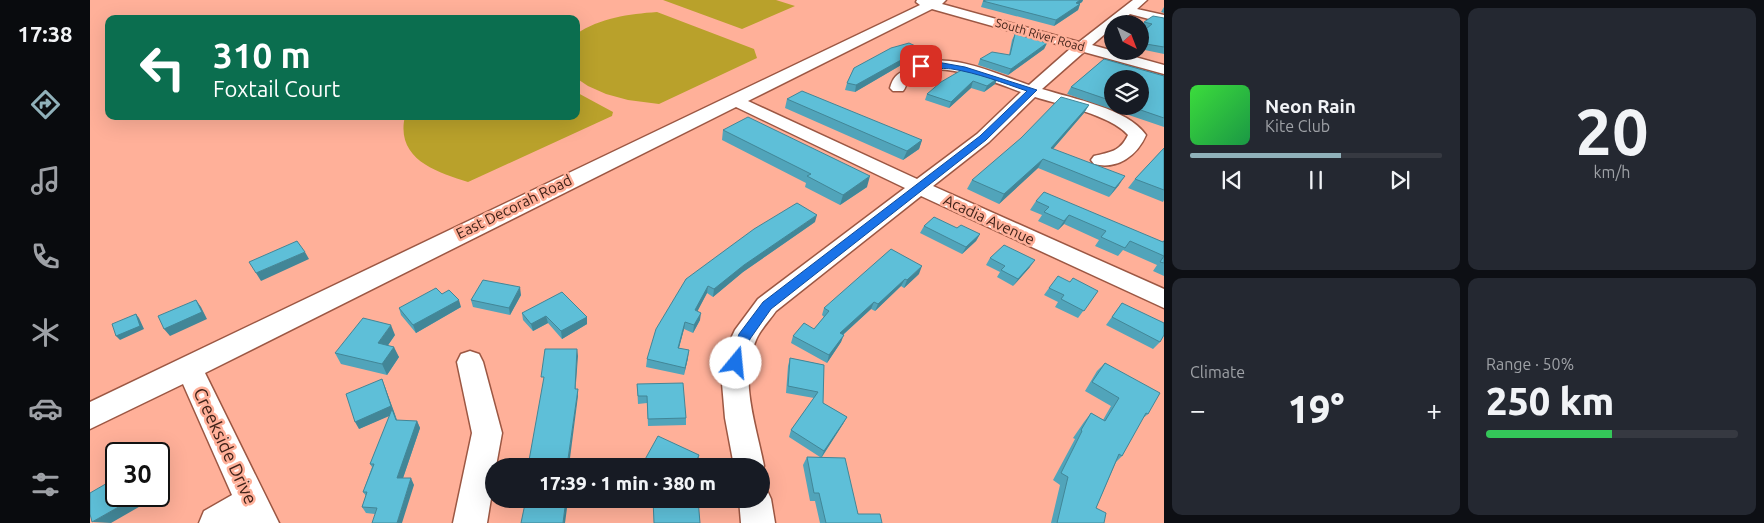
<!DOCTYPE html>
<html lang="en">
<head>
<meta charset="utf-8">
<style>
  body { margin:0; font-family:Ubuntu,sans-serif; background:#242831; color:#f1f3f6; height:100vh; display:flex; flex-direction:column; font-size:19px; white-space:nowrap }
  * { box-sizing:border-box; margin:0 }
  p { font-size:16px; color:#9ea1a6 }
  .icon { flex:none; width:28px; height:28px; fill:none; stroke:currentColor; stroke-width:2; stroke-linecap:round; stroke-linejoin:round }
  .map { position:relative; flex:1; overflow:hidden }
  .details { display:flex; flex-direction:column; gap:8px; padding:8px; background:#0d0f14; width:600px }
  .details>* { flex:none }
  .top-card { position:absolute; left:15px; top:15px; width:475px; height:105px; border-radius:10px; box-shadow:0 5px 20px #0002; background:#0b6e4f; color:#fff; overflow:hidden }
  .needle { width:32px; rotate:138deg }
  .buttons { position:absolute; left:1014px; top:15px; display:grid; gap:10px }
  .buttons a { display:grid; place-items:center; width:45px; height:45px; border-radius:50%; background:#171b24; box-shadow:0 5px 20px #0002; font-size:25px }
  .speed { position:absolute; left:15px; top:442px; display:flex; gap:10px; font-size:25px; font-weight:700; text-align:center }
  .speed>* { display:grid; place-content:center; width:65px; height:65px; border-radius:50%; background:#171b24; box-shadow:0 5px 20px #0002; line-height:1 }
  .speed .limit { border:2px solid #111; border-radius:8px; background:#fff; color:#111 }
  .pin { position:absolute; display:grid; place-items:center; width:42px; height:42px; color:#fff; margin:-21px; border-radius:10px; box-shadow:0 2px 8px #0006 }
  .me { position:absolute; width:55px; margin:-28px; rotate:17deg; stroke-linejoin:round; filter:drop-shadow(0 0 4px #0008) }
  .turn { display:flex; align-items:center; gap:18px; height:105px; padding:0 25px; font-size:22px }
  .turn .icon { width:65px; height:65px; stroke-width:2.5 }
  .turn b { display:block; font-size:35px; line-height:42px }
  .big { font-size:38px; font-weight:800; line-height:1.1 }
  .details .tile { flex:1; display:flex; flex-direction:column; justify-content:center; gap:8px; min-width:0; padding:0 18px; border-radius:10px; background:#242831 }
  .details .dial { align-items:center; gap:0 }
  .dial b { font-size:65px; line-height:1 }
  .song { display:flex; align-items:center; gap:15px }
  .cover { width:60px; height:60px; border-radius:8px; background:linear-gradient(135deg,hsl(120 70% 55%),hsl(140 70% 35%)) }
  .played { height:5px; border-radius:2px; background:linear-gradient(90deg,#90b1ba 60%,#363941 60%) }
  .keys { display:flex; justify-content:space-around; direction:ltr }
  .heat { display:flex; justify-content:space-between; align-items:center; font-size:28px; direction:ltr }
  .charge { height:8px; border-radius:4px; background:linear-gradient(90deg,#34c759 50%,#363941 0) }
  .details .tiles { flex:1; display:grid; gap:8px; grid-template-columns:repeat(2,1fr) }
  .trip { position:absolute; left:395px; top:458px; width:285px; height:50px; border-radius:25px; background:#171b24; box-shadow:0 5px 20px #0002; font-weight:800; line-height:50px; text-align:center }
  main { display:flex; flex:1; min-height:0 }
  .menu { display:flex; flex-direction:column; width:90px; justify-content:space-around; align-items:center; background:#090b0e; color:#9ea1a6 }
  .menu .icon { width:35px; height:35px }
  .menu .on { color:#90b1ba }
  .menu b { font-size:22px; color:#f1f3f6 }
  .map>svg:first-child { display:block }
</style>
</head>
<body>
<main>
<nav class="menu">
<b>17:38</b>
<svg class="icon on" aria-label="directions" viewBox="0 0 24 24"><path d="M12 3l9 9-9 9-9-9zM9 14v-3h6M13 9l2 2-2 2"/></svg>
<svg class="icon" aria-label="music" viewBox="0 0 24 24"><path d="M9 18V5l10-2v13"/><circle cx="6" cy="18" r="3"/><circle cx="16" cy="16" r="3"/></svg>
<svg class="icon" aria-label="phone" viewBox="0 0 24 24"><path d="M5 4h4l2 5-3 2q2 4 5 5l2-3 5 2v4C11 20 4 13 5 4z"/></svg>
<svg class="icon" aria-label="climate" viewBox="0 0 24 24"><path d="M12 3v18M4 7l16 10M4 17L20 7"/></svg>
<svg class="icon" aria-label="car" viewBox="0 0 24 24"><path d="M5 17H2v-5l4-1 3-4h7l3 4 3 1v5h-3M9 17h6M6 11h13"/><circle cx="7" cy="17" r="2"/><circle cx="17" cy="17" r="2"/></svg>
<svg class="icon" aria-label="filters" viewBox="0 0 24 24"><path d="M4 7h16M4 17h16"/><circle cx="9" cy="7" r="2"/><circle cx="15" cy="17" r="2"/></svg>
</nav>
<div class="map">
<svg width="1074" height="523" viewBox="0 0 1074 523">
  <rect width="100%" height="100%" fill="#ffb099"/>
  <!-- green -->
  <path fill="#b9a12b" d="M573,0H686L705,6L652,29Z
    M567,12L664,49L667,58L569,104L538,100L516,94L498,86L486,78V34C510,18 539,14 567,12Z
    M486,92L523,112L522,116L378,182C346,172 305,159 315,116H486Z"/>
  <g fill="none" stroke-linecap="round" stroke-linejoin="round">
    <!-- minor casing -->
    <g stroke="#9c5743" stroke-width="3">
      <path id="minor" d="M827,0H856L852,4L989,42L1043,0H1057L1047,9L1074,15V23L1040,14L1028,24H1022V28L1002,45L1074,65V74L994,52L952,89C983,99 1037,108 1056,135C1047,156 1027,170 1004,164L1001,160L1004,156C1020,152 1030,152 1038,135C1021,115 970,105 945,97L899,142L843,186L1074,289V308L831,196L686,311C679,321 670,330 666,340C648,378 667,428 674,466L671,473V466H644L635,418L632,383L635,351L645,330L668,299L815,188L646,107L115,373L189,523H109L114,511L142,495L93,384L0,429V402L830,5L826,2ZM842,9L981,48L939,85C903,73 853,47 817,69C807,74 803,77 800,88L803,91H813C816,88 816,83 818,81C839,53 905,83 931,92L887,134L827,179L658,101Z
        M380,351L389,354L393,362L412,433L406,466H404V480L397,523H363L382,433L367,362L371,354Z
        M671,486L676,488L681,499L685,523H651L649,499H671Z"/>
    </g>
    <!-- minor -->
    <use href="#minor" fill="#fff" fill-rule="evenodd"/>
  </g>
  <!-- wall -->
  <path fill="#51a4ba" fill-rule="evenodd" d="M896,0H993L992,2L989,4H990L988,10L964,26L891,7L893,1Z
    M1074,7V13L1071,12Z
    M1074,18V54L1050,49V34L1056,30L1051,28L1054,22Z
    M925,34L957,43L954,49L918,75L888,65L890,59L919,55L922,40Z
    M834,57L818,61L765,92L755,90L757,83L764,68Z
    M1014,59L1074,76V127L977,94L981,87ZM1022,79H1050V106H1022Z
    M875,68L905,84L894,92L881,88L859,108L835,100L837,94Z
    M697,99L832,140L829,149L813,160L695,108Z
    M999,105L994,113L963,149L1029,185L1019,197L948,168L909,204L877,189L882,180Z
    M633,130L777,187L750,205L715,187L716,183L632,140Z
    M1074,148V200L1073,202L1038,188L1045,179Z
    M946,201L1072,242L1074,240V276L1063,271L1067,265L1033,250L1028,256L1005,246L1009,240L974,224L968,230L948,221L952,215L940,210Z
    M725,222L653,272L623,297L617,293L607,311L610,320L603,333L594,329L589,348L598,358L594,375L556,367L557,359L596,279Z
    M834,226L867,228L890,234L886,241L872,254L830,233Z
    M900,258L940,267L923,286L907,277L910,272L896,265Z
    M829,274L814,288L811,286L785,311L781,309L753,335L751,342L737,363L701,343L703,336L724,329L734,317L732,315L734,308Z
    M980,282L1008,291L988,318L965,307L968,302L954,295L959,288Z
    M352,294L371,307L326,333L311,315L309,308Z
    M431,295L420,315L383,307L381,300Z
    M1032,303L1070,342L1063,349L1016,325Z
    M432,313L497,317V324L472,339L458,323L443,331L433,320Z
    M305,335L298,345L309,357L297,375L251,364L245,353Z
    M700,358L734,365L733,403L757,417L753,424L732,457L768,514L792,523H730L725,501H720L713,465L717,457H730L699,437L701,430L724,398L696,393L698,366Z
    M1015,363L1058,414L1052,419L1032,456L1026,462L1006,508L1014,523H961L970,485L963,480L985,439L983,438L994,422L1001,413L1013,420L1021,406L995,391L1007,371Z
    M547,384L596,418V425L558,426L557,403L548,404Z
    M295,387L307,421H327L330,428L313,478L324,485L285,514L276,513L272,507L276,496L273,492L282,467L280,464L300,415L269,429Z"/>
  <!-- shaded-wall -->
  <path fill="#428697" d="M990,0H993L992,2L983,8L986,3Z
    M990,4L988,10L964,26L966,20Z
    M957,43L954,49L918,75L921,69Z
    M836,51L834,57L818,61L765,92L766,85L820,55Z
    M908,78L905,84L894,92L897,86Z
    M883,81L881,88L859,108L861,102Z
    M999,105L994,113L956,157L961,148Z
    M832,140L829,149L813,160L817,151Z
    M953,159L948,168L909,204L914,194Z
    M780,176L777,187L750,205L753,195Z
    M1035,176L1029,185L1019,197L1025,188Z
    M727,215L725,222L653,272L623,297L624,289L654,265Z
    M979,215L974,224L968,230L974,221Z
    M890,234L886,241L872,254L876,247Z
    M215,252L219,259L171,281L166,273Z
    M945,260L940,267L923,286L928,279Z
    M832,266L829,274L814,288L817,280Z
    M815,279L811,286L785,311L788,304Z
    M618,286L617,293L604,318L605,310Z
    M430,287L431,295L420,315L419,308Z
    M106,300L111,307L117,319L80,336L74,329Z
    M369,300L371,307L326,333L323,325Z
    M784,302L781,309L747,340L750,333Z
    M611,313L610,320L603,333L604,325Z
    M46,314L49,318L54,329L30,340L26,336Z
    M456,316L458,323L443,331L441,324Z
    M497,317V324L472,339L471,331Z
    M595,322L594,329L587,355L588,348Z
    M301,325L305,335L292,354L288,343Z
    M754,335L751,342L737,363L739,355Z
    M304,347L309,357L297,375L292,364Z
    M487,349L488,356L485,396V389Z
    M599,350L598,358L594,375L595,368Z
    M292,379L295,387L310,428L304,414L269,429L265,422Z
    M488,389V396L479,466H477Z
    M757,417L753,424L731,458L734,451Z
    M327,421L330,428L311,484L307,478Z
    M609,455L608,462L606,466H604Z
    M321,478L324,485L312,523H307Z
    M48,496H68L21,523L2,522Z
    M476,499H477L478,501L475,523H473Z"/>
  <!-- building -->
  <path fill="#5ebfd8" stroke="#428697" d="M896,0H990L986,3L990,4L966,20L893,1Z
    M1063,16L1074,18V47L1050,43V34L1062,24L1054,22Z
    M925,34L957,43L921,69L890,59L902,52L920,55Z
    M819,43L836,51L820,55L766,85L757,83L764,68L801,48Z
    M1014,59L1074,76V118L1039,106H1050V79H1022V101L981,87Z
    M875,68L908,78L897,86L883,81L861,102L837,94L851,82Z
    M712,91L832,140L817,151L697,99Z
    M971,97L999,105L961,148L1035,176L1025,188L953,159L914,194L882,180L931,138Z
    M658,117L780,176L753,195L717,176L721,174L633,130Z
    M1074,148V190L1045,179Z
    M954,192L1073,242L1074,241V256L1040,241L1035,248L1011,237L1016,231L979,215L974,221L954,212L959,207L946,201Z
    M707,203L727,215L654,265L624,289L618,286L605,310L611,313L604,325L595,322L588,348L599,350L595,368L557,359L566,329L596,279L664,229Z
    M844,217L867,228L871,225L890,234L876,247L834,226Z
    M207,241L215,252L166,273L159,262Z
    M914,245L945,260L928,279L911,270L915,266L900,258Z
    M801,249L832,266L817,280L815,279L788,304L784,302L750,333L754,335L739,355L703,336L714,323L724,329L739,311L734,308Z
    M1074,256V263L1070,262Z
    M968,276L980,282L983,278L1008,291L994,311L971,299L974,295L959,288Z
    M393,280L430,287L419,308L381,300Z
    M346,288L352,294L359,290L369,300L323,325L309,308Z
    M472,292L497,317L471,331L456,316L441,324L432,313Z
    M106,300L112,312L74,329L68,316Z
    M1032,303L1074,323V335L1070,342L1022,317Z
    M46,314L50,326L26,336L22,324Z
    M273,318L301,325L288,343L304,347L292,364L245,353Z
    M455,349H487L485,389H488L477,466H438L454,377H451Z
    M700,358L734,365L733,403L757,417L734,451L701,430L728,392L698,386Z
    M1015,363L1070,393L1058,414L1056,413L1032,456L1029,454L1006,508L1016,513L1014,523H967L978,477L971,473L992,431L991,430L1001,413L1015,421L1029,398L1002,382Z
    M292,379L301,406L265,422L256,394Z
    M593,383L596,418L558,419L557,396H548L547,384Z
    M302,409L306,420L327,421L307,478H321L307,523H282L287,508L272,507L277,492H273L284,464H280Z
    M568,436L609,455L604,466H559L553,463Z
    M717,457L755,458L768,514H790L792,523H736L729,493H724Z
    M26,478V496H48L2,522L0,514V493Z
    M436,499H476L473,523H431Z
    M563,499H608L610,523H564Z"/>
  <!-- route -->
  <path fill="#1a73e8" stroke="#114b97" d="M847,62L875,67L947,90L896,140L681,309L660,339L650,367L646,369L641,367L639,363L649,334L673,302L890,136L937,91C913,83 888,73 862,69C854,68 831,69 828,66Z"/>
  <g text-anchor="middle" stroke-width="5" stroke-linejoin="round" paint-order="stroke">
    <!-- far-street labels -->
    <g font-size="12" fill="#402219" stroke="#ffb099">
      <text transform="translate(950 35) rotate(16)" y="4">South River Road</text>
    </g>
    <!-- street labels -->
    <g font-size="15" fill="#402219" stroke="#ffb099">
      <text transform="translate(424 207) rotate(-26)" y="5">East Decorah Road</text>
      <text transform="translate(899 220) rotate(25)" y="5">Acadia Avenue</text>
    </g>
    <!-- near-street labels -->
    <g font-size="18" fill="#402219" stroke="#ffb099">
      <text transform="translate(135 446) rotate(65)" y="6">Creekside Drive</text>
    </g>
  </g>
</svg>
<div class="buttons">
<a><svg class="needle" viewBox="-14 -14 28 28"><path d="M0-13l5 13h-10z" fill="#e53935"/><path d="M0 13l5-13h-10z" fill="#9ea1a6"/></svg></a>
<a><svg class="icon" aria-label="layers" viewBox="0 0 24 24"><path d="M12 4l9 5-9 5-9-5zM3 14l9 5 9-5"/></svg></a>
</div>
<div class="speed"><div class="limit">30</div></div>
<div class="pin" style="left:831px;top:66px;background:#d93025"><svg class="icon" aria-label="arrive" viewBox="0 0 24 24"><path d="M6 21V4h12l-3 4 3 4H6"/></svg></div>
<svg class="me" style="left:646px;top:363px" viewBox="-20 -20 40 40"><circle r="19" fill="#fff"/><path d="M0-13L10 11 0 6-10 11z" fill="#1a73e8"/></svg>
<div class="trip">17:39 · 1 min · 380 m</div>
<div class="top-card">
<div class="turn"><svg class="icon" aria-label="left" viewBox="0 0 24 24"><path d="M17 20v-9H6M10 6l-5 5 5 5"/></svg><div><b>310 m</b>Foxtail Court</div></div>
</div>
</div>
<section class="details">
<div class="tiles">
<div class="tile">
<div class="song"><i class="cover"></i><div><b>Neon Rain</b><p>Kite Club</p></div></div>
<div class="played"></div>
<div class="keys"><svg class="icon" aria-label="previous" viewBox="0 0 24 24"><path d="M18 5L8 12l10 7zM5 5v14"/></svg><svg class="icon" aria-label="pause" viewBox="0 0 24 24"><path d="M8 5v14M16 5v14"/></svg><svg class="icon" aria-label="next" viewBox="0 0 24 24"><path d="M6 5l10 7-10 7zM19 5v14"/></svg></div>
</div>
<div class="tile dial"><b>20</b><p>km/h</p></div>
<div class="tile"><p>Climate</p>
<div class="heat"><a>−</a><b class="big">19°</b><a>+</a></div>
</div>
<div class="tile"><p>Range · 50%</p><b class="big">250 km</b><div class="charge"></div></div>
</div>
</section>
</main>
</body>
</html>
